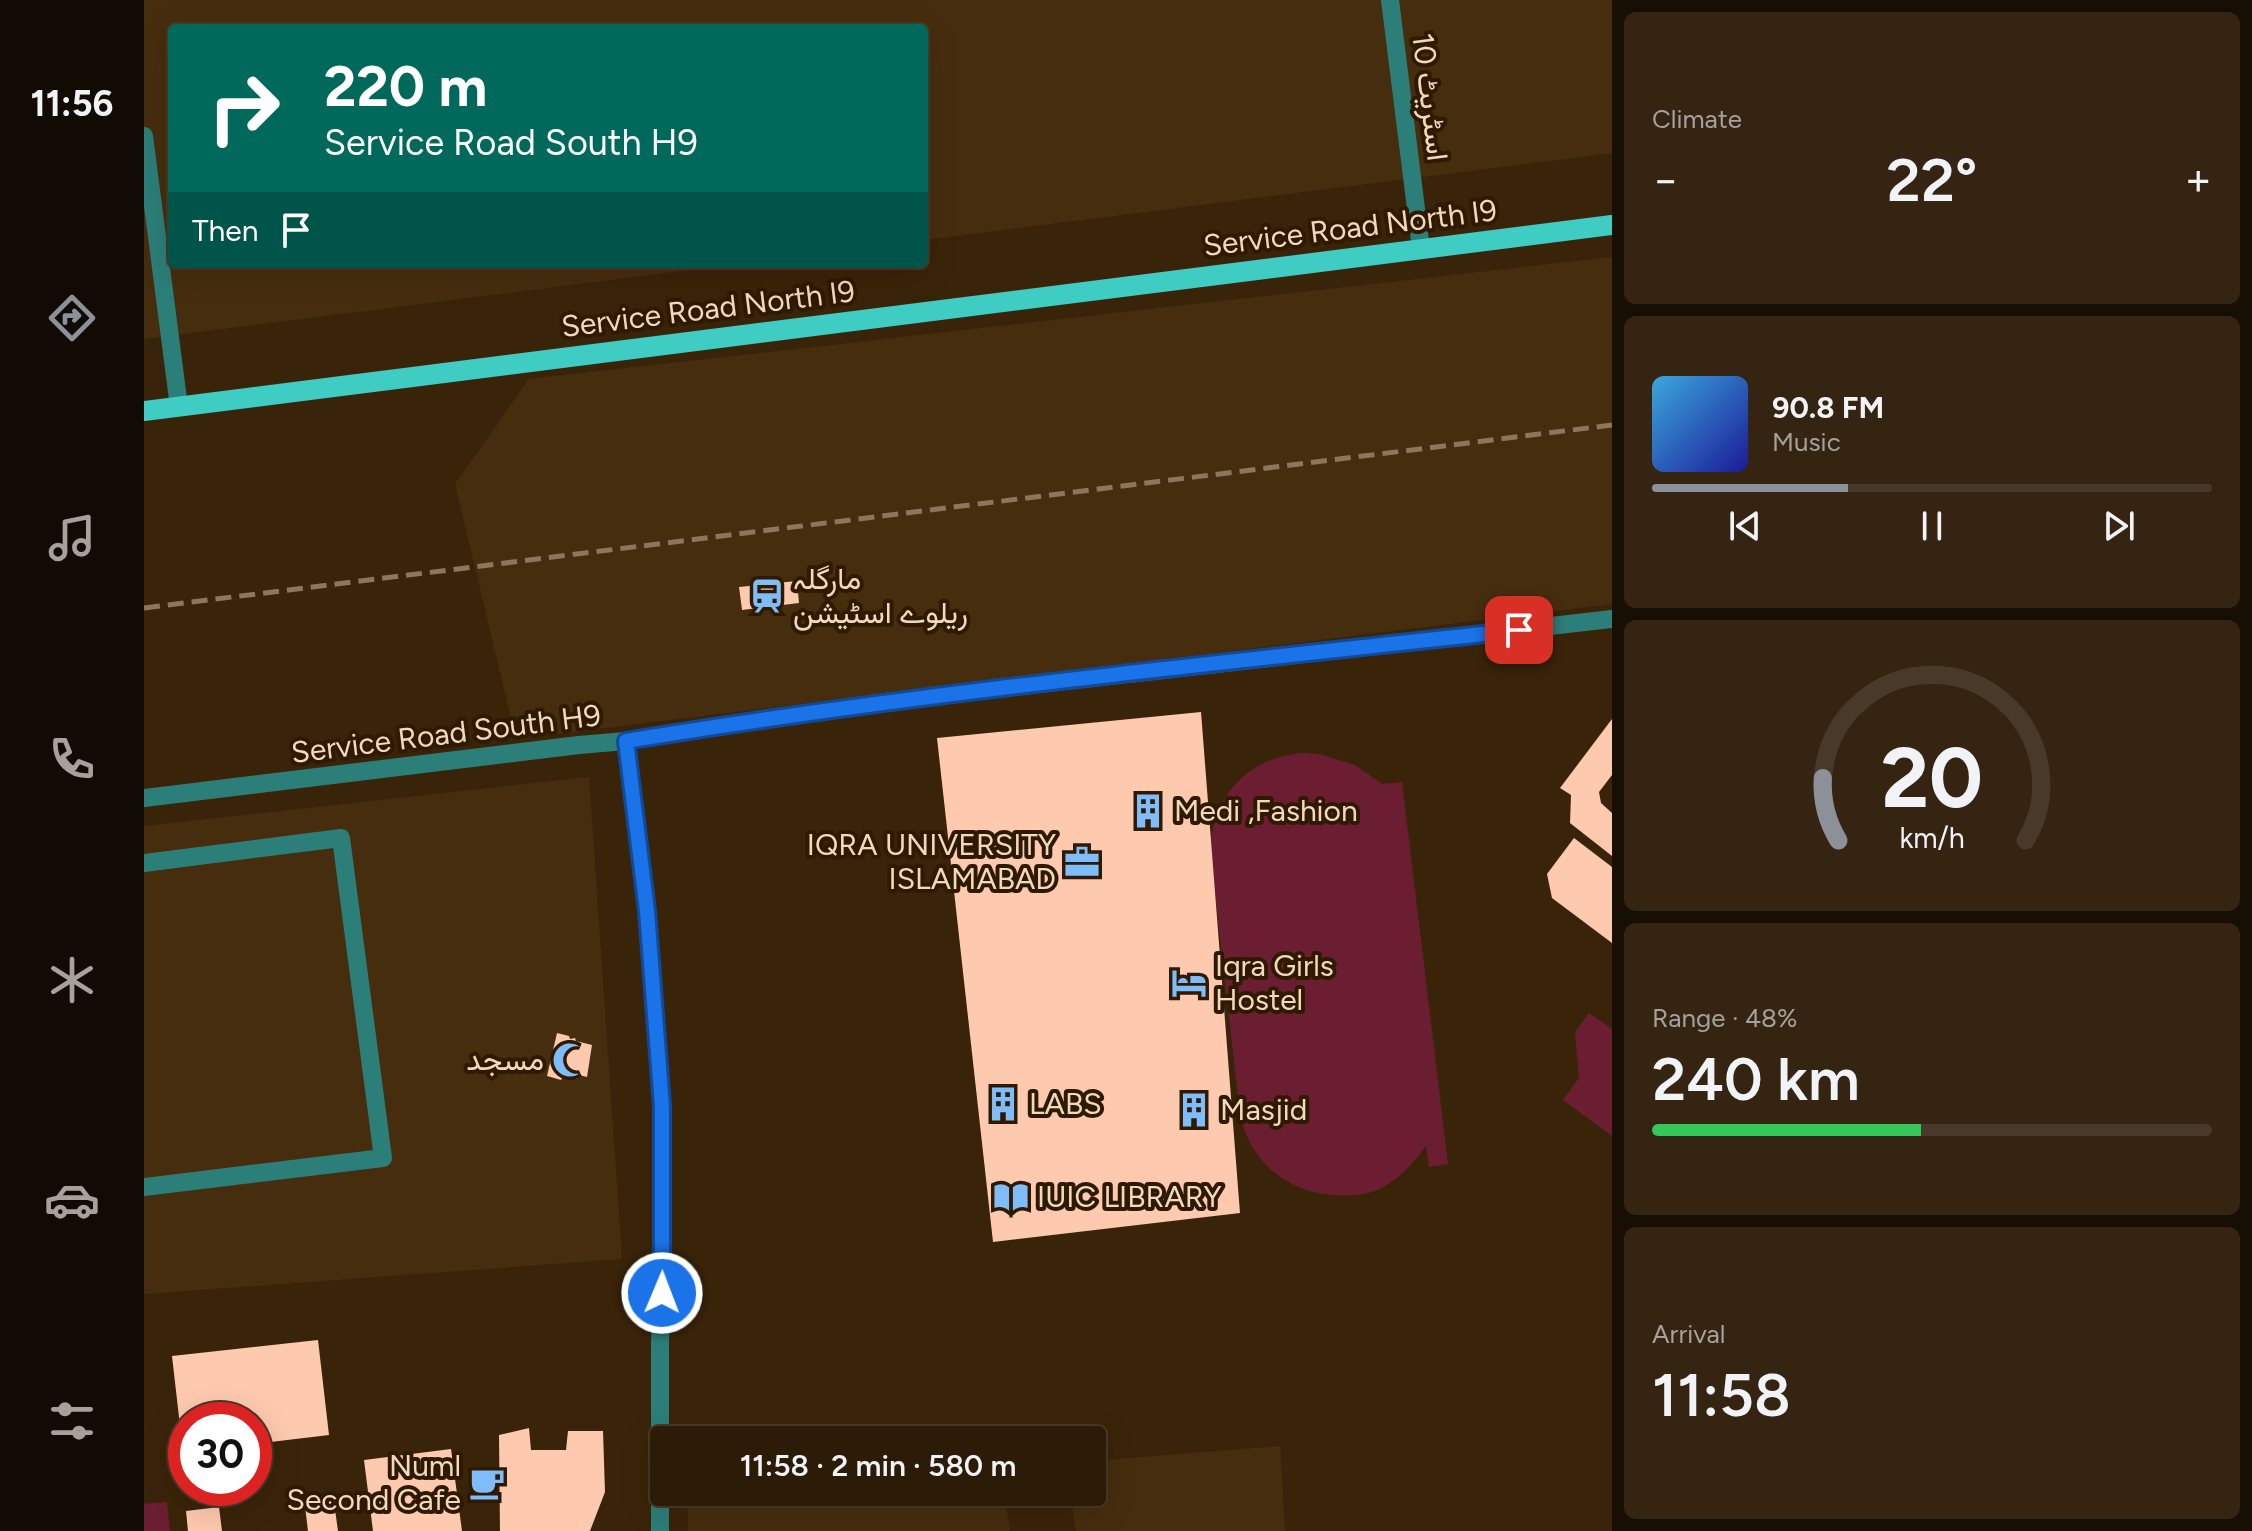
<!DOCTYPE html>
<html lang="en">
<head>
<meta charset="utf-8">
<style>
  body { margin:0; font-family:Figtree,Vazirmatn,sans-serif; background:#342411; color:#f1f3f6; height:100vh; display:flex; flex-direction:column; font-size:30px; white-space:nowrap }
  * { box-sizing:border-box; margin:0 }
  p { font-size:26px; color:#a6a19b }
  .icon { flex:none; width:44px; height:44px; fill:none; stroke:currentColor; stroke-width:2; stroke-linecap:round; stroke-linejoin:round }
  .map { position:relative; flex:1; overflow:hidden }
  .drawer { display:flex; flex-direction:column; gap:12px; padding:12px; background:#180f04; width:640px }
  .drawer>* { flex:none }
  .guide { position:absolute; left:24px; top:24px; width:760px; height:244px; border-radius:8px; box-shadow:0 8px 32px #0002,0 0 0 2px #483928; background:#00695c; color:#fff; overflow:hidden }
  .speed { position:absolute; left:24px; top:1402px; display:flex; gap:16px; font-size:40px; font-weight:700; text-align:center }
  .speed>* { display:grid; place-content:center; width:104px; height:104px; border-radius:50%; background:#2c1b07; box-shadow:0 8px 32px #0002,0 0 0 2px #483928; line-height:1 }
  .speed .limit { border:12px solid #d22; background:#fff; color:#111 }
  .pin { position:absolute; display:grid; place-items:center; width:68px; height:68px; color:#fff; margin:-34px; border-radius:16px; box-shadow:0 4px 12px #0006 }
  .me { position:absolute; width:88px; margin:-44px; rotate:1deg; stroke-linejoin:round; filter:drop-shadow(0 0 6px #0008) }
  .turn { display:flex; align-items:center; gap:28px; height:168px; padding:0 24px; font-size:36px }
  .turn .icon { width:104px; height:104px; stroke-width:2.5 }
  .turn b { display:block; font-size:56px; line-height:68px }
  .then { display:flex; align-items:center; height:76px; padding:0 24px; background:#0003; gap:16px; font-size:30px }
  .big { font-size:60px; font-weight:600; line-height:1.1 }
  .drawer .tile { flex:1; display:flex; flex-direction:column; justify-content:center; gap:12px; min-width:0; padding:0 28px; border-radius:12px; background:#342411 }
  .drawer .dial { align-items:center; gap:0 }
  .dial svg { height:208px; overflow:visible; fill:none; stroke:#483928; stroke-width:7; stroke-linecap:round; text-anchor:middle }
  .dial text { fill:#f1f3f6; stroke:none }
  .song { display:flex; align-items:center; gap:24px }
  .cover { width:96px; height:96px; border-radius:12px; background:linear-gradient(135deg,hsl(200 70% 55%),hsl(240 70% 35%)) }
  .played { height:8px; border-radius:4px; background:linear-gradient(90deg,#8c9099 35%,#483928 35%) }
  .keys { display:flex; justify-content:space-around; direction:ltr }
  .heat { display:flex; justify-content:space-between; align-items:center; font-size:44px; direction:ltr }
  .charge { height:12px; border-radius:6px; background:linear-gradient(90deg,#34c759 48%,#483928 0) }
  .trip { position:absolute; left:506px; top:1426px; width:456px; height:80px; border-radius:8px; background:#2c1b07; box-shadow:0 8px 32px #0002,0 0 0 2px #483928; font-weight:600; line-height:80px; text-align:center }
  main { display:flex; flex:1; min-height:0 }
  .dock { display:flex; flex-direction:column; width:144px; justify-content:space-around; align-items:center; background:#120b03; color:#a6a19b }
  .dock .icon { width:56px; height:56px }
  .dock .current { color:#8c9099 }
  .dock b { font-size:36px; color:#f1f3f6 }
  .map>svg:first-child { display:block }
</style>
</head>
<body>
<main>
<nav class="dock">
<b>11:56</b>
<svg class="icon current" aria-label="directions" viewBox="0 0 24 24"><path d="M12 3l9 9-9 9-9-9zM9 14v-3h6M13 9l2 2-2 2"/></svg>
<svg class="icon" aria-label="music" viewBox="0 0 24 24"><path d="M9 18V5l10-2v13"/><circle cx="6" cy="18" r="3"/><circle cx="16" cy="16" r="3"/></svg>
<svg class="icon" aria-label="phone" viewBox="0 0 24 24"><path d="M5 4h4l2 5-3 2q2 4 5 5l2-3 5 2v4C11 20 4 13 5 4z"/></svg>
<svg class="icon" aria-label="climate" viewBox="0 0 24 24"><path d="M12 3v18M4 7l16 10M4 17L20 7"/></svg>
<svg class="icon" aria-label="car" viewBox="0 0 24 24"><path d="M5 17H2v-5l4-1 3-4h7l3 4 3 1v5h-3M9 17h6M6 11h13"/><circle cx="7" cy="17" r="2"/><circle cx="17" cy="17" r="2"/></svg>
<svg class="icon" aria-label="filters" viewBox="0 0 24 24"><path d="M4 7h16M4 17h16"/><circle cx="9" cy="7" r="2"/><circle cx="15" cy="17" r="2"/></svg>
</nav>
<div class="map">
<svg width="1468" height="1531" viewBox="0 0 1468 1531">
  <rect width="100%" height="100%" fill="#3a2409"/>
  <!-- built -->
  <path fill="#462d0e" d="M0,0H1468V153L780,240V28H28V264H593L0,339Z
    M1468,257V604L372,739L311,484L385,379Z
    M445,777L478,1259L0,1294V826Z
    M1136,1446L1141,1531H932L926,1492H948V1461Z
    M543,1492H860L866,1531H544Z"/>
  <!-- green -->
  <path fill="#6b1e32" d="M1157,753L1175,754L1211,765L1238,784L1258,782L1304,1164L1285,1167L1282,1146C1268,1165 1254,1181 1231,1191C1217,1196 1202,1196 1188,1195C1141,1191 1105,1160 1096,1114L1066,847C1071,794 1103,759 1157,753Z
    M1445,1013L1468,1029V1136L1419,1100L1435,1078L1431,1032Z
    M23,1502L26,1531H0V1504Z"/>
  <!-- building -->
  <path fill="#fdc9af" d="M653,581L655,603L598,610L595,587Z
    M1057,712L1096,1213L849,1242L793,738Z
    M1468,719V775L1455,792L1457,803L1468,813V856L1426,823L1427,795L1416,788Z
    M1430,838L1468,867V943L1408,898L1403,874Z
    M413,1033L425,1036L426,1039L431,1038L432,1041L448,1045L443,1077L435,1075L433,1079L419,1076L417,1080L403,1076Z
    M174,1340L185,1435L110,1444V1420H42V1452H39L28,1356Z
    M385,1428L387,1450H422L424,1431H459L461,1492L446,1531H356L355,1435Z
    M307,1449L318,1531H229L220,1460Z
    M189,1495L194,1531H164L160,1498Z
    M75,1507L78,1531H44L42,1511Z"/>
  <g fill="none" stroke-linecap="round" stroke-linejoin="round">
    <!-- minor -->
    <path stroke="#2c7e78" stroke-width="18" d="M1246,0L1277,249
      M0,136L35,407
      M482,741L503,911L518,1106L519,1268L516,1343V1531
      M0,798L435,745L482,741L632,717L835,691L1468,619
      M0,863L197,838L239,1158L0,1187"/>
    <!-- major -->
    <path stroke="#3fcdc3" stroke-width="20" d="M0,411L1468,225"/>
    <!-- rail -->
    <path stroke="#8d765c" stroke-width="5" stroke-dasharray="16 8" stroke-linecap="butt" d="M0,608L1468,425"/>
  </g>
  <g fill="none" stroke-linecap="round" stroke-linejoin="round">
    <!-- route casing -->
    <g stroke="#114b97" stroke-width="20">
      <path id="route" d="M518,1293V1106L503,911L482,741C778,692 1077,663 1375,630"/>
    </g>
    <!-- route -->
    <use href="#route" stroke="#1a73e8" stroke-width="14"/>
  </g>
  <!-- icons -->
  <defs>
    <g id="station-bare" transform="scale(2.76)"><path d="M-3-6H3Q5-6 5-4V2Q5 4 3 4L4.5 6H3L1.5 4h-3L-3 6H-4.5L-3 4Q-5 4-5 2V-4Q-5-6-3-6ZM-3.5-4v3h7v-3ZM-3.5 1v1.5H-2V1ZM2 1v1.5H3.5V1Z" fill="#7ebdf9" stroke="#2f1a01" stroke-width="2.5" paint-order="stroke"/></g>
    <g id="building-bare" transform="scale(2.76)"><path d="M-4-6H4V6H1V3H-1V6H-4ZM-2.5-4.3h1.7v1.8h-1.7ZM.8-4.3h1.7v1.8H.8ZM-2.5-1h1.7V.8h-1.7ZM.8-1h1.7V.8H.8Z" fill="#7ebdf9" stroke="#2f1a01" stroke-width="2.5" paint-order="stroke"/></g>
    <g id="office-bare" transform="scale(2.76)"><path d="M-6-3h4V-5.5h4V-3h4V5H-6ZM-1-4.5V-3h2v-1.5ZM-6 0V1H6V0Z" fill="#7ebdf9" stroke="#2f1a01" stroke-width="2.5" paint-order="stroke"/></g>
    <g id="hotel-bare" transform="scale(2.76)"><path d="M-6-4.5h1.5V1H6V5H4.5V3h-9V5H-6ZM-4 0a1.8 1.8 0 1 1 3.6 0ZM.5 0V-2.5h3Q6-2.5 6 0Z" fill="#7ebdf9" stroke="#2f1a01" stroke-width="2.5" paint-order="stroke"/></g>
    <g id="mosque-bare" transform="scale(2.76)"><path d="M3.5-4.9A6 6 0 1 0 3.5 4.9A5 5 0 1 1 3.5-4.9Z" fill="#7ebdf9" stroke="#2f1a01" stroke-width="2.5" paint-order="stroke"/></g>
    <g id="library-bare" transform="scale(2.76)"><path d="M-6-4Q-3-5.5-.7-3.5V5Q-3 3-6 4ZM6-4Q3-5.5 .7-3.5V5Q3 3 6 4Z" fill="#7ebdf9" stroke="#2f1a01" stroke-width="2.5" paint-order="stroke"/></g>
    <g id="cafe-bare" transform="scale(2.76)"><path d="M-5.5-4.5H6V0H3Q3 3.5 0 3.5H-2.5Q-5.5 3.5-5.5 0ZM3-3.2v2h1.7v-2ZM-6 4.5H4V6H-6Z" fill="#7ebdf9" stroke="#2f1a01" stroke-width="2.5" paint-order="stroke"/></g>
  </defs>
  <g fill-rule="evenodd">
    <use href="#station-bare" x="623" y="596"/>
    <use href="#building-bare" x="1004" y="811"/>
    <use href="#office-bare" x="938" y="862"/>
    <use href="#hotel-bare" x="1045" y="983"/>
    <use href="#mosque-bare" x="426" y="1060"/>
    <use href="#building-bare" x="859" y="1104"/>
    <use href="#building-bare" x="1050" y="1110"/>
    <use href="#library-bare" x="867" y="1197"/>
    <use href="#cafe-bare" x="343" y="1483"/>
  </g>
  <g text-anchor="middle" stroke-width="8" stroke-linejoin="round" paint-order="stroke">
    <!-- street labels -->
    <g font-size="30" fill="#f1d9c0" stroke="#2f1a01">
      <text transform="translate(1286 97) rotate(83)" y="10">اسٹریٹ 10</text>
      <text transform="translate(1206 228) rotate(-7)" y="10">Service Road North I9</text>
      <text transform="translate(564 309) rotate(-7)" y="10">Service Road North I9</text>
      <text transform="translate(302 734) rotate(-7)" y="10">Service Road South H9</text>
    </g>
    <!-- poi labels -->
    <g font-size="30" fill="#f1d9c0" stroke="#2f1a01" text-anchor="start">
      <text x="649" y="589">مارگلہ<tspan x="649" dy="34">ریلوے اسٹیشن</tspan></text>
      <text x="1030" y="821">Medi ,Fashion</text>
      <text x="912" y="855" text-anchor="end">IQRA UNIVERSITY<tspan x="912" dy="34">ISLAMABAD</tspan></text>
      <text x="1071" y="976">Iqra Girls<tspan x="1071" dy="34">Hostel</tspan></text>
      <text x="400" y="1070" text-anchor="end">مسجد</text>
      <text x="885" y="1114">LABS</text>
      <text x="1076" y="1120">Masjid</text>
      <text x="893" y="1207">IUIC LIBRARY</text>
      <text x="317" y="1476" text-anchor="end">Numl<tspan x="317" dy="34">Second Cafe</tspan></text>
    </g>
  </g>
</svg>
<div class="speed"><div class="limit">30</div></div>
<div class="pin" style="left:1375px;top:630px;background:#d93025"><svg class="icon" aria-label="arrive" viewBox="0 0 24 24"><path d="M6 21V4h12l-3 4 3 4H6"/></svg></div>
<svg class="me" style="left:518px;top:1293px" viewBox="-20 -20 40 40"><circle r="17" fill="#1a73e8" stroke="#fff" stroke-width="3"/><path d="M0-11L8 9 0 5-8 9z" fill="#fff"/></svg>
<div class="trip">11:58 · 2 min · 580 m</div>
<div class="guide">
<div class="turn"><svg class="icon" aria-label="right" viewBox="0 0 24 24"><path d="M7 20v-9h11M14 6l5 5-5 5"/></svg><div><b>220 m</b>Service Road South H9</div></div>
<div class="then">Then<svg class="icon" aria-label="arrive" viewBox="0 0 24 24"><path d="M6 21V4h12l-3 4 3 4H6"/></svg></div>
</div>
</div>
<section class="drawer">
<div class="tile"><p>Climate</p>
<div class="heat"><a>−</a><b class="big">22°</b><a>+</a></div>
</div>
<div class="tile">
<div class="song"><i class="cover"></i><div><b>90.8 FM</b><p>Music</p></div></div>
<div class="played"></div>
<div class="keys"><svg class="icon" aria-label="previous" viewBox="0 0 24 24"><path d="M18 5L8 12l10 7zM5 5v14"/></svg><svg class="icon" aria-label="pause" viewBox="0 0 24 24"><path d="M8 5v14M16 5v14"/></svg><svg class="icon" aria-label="next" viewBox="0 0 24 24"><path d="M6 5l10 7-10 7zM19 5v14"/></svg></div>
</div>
<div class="tile dial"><svg viewBox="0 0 100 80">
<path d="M14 69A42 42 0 1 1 86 69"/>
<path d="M14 69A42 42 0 0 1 8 45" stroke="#8c9099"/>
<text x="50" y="56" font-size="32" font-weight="700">20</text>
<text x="50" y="72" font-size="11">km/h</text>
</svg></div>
<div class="tile"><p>Range · 48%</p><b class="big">240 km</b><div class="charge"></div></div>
<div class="tile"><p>Arrival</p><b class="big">11:58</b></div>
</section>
</main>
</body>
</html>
